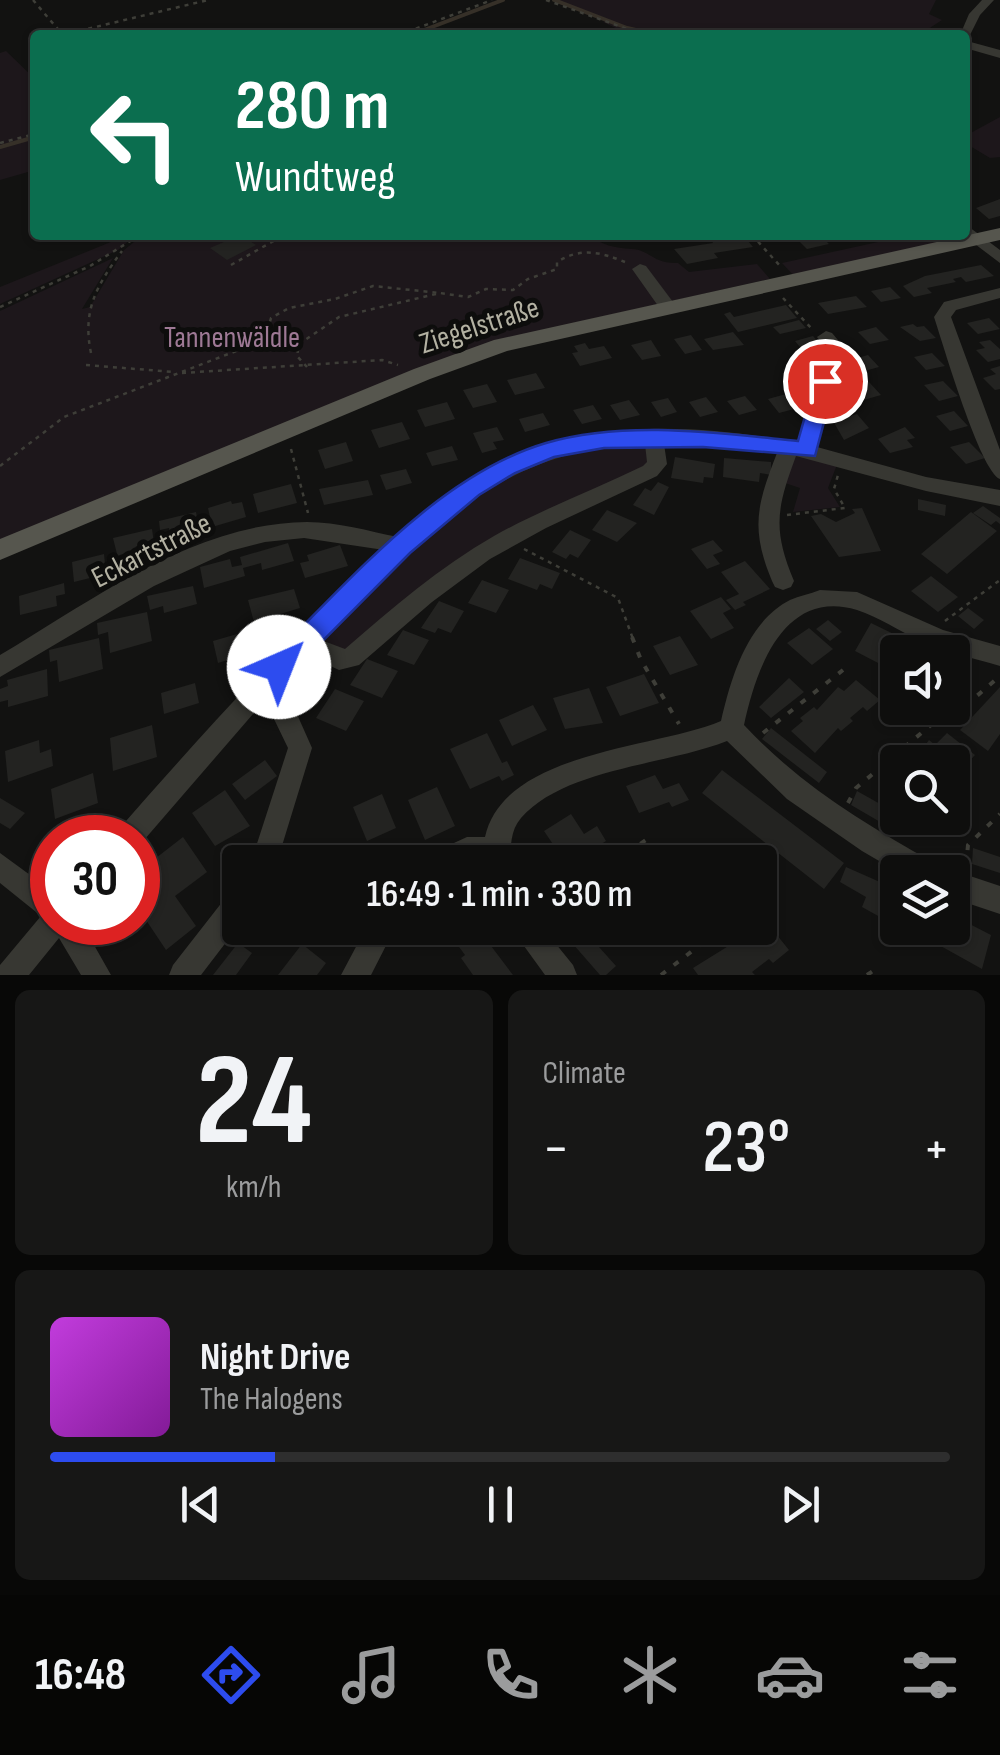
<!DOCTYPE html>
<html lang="en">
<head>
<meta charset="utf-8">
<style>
  body { margin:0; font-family:"Sofia Sans Condensed",sans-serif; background:#171716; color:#f1f3f6; height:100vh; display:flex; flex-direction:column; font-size:38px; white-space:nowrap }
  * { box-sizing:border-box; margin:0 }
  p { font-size:32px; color:#9b9c9d }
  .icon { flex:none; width:55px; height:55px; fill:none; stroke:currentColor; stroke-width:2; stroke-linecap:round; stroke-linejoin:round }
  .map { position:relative; height:975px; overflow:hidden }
  .details { display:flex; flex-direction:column; gap:15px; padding:15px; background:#080807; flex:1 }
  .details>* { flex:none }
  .top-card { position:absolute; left:30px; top:30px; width:940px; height:210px; border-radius:10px; box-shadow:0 2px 8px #0004,0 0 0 2px #2e2e2e; background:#0b6e4f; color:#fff; overflow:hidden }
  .buttons { position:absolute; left:880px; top:635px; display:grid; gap:20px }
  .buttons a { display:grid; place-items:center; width:90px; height:90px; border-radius:10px; background:#0e0e0d; box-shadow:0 2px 8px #0004,0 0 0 2px #2e2e2e; font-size:50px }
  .speed { position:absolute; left:30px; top:815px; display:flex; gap:20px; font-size:50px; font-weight:700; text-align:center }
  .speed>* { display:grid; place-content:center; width:130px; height:130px; border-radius:50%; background:#0e0e0d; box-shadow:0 2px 8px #0004,0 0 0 2px #2e2e2e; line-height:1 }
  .speed .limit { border:15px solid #d22; background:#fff; color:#111 }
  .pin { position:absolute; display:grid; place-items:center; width:85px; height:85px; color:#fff; margin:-42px; border:5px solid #fff; border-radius:50%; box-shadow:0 2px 10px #0007 }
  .me { position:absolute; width:110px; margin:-55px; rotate:44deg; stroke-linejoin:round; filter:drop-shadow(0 0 8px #0008) }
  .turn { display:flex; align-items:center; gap:35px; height:210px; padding:0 40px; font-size:45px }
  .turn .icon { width:130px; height:130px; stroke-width:2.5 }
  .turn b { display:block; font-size:70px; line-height:85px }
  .big { font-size:75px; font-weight:600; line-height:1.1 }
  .details .card { flex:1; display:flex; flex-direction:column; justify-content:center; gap:15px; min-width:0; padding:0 35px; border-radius:15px; background:#171716 }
  .details .dial { align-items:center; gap:0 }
  .dial b { font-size:130px; line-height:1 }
  .song { display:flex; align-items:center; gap:30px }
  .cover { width:120px; height:120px; border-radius:15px; background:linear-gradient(135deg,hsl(290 70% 55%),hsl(290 70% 35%)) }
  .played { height:10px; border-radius:5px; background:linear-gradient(90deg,#2d4cef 25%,#2e2e2e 25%) }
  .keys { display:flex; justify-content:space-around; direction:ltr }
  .heat { display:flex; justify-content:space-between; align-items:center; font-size:55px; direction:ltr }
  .details .tiles { flex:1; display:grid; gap:15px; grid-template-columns:1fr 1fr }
  .card:last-child { grid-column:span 2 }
  .trip { position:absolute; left:222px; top:845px; width:555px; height:100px; border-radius:10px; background:#0e0e0d; box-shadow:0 2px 8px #0004,0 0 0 2px #2e2e2e; font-weight:600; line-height:100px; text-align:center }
  .tabs { display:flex; height:160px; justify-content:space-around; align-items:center; background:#060605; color:#9b9c9d }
  .tabs .icon { width:70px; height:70px }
  .tabs .current { color:#2d4cef }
  .tabs b { font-size:45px; color:#f1f3f6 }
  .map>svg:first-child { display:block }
</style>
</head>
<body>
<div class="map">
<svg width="1000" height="975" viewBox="0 0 1000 975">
  <rect width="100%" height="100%" fill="#121211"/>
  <!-- green -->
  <path fill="#1d171b" d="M556,0H936L929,14L942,20L919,35H612L622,31L603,22L608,19Z
    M6,51L35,79V170L0,180V53Z
    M1000,117V157L990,158L965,143V136Z
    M128,235H136L118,250L0,304V287Z
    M143,235H587C603,245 614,248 632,249C650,250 653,264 678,263L689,272L757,264L770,279L548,329L0,541V311L113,258L82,309L90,307L124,250Z
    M910,235L968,237L794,276L782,263Z
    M654,439L657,464L505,540L351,658L302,642L471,489L550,450Z
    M792,451L838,462L828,488L840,507L793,512L800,488L782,482Z"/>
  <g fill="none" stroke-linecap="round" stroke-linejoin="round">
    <!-- stream -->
    <path stroke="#363028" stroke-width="4" d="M554,0L627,28L658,35
      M411,35L503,0
      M0,147L35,137"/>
  </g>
  <!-- building -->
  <path fill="#232321" d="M1000,199V216L989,219L976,208Z
    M240,235L256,245L227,260L210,248Z
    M727,235H743L753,247L714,253L718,258L687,264L674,249L713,243L710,238Z
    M793,235H820L829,244L807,249Z
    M981,265L994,276L966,282L961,277L953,279L956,282L927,288L932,293L914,297L903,286L925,276Z
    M890,287L901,298L881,302L871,291Z
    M856,296L867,307L828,314L818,303Z
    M786,305L797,318L738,332L724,314L730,312L734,317Z
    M989,318L1000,329L978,334L967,323Z
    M799,320L806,328L780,334L773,327Z
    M913,324L917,327L924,326L936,338L920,341L900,327Z
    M876,327L889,340L870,344L858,332Z
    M733,332L744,345L713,350L704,339Z
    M691,335L702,350L685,354L674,339Z
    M813,336L824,349L805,353L795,341Z
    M651,340L661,356L642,360L631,345Z
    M990,340L1000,349V359L988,362L976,350L985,348L979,342Z
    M585,343L589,349L604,346L612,358L580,366L572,353L578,352L574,346Z
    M932,353L945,366L926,370L914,357Z
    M868,355L879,367L857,373L847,361Z
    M800,364L812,377L794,382L783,369Z
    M1000,366V389L995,390L983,378L996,374L990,369Z
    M536,373L545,388L515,395L507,380Z
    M943,381L958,396L939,401L924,385Z
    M869,382L881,395L860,401L848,387Z
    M487,384L497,402L473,408L463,390Z
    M786,394L798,408L779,413L768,399Z
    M745,396L757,410L739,415L727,401Z
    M706,397L718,412L700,417L689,402Z
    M668,398L677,412L661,417L651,402Z
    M629,400L640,415L620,420L610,405Z
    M447,402L455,419L425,427L417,410Z
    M593,405L602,419L582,424L573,410Z
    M954,411L968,426L950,431L936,416Z
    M543,413L550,425L525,432L519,419Z
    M857,414L869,428L844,440L833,421Z
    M402,422L410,439L379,448L371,430Z
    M497,427L504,440L493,442L497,449L482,453L473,433Z
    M905,427L915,438L907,440L913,447L890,453L878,439Z
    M346,442L353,461L325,469L318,450Z
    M969,442L985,458L966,464L950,447Z
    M452,446L458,460L432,466L426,453Z
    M675,457L715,464L713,478L704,477L703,483L671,478Z
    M724,458L771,462V475L760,473L759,482L723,477Z
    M406,469L412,483L386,490L380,475Z
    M368,480L373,495L324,505L319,489Z
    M658,482L669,487L654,515L633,505L645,488L651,491Z
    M291,484L297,503L258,513L253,494Z
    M918,499L946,505L945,516L918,510Z
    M231,501L232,504L242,502L246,517L212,527L208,508Z
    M983,506L1000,518V524L996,521L991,525L973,513Z
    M862,508L881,551L839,557L811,516L821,514L836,522L855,513L852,509Z
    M607,510L637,523L617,542L592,530Z
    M196,512L199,529L170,536L169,528L160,530L159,521Z
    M971,512L997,531L947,574L921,554Z
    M152,529L155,550L145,552L146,560L120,566L113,538Z
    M570,530L591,540L578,558L570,554L566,559L552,552Z
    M713,540L723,551L713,555L720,564L707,569L691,549Z
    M288,543L294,561L262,570L261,563L243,568L245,576L204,588L200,567L230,559L232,567L242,565L240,557Z
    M340,545L348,566L305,578L300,563L309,561L307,555Z
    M104,554L106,574L74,582L72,562Z
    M520,558L560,573L552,589L540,584L537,590L508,579Z
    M745,561L770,589L743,602L746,605L735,610L726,600L739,594L721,572Z
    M931,576L958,597L938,612L911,591Z
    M482,580L509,590L496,613L468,603Z
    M64,583L65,594L56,596L57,606L20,615L19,596Z
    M193,586L197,604L164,613L163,606L150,610L147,596Z
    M294,589L300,608L254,622L248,600Z
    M721,597L731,609L723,613L734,628L711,639L690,611Z
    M439,601L464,611L451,633L438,628L435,633L421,628Z
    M968,608L984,620L974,629L958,616Z
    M147,612L152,641L110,653L108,632L98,635L97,623Z
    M828,620L842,632L830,641L816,629Z
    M871,623L906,640L903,647L915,652H898L894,662L884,657L880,664L855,651Z
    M809,628L833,649L812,665L787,643Z
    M403,630L429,640L414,665L387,655Z
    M244,632L250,653L218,663L213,641Z
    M680,636L698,665L670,675L653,646Z
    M99,638L103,669L59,682L57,660L50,662L49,650Z
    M367,659L398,671L382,698L350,685Z
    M47,669L48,696L8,707V700L0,702V689L8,686L7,680Z
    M952,670L970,682L956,700L952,698Z
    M644,674L659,703L620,716L606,687Z
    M789,678L804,692L771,718L759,707Z
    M856,680L880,700L867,711L863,707L850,718L853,721L841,731L838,728L815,753L791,731L803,721L800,718L814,707L817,710L838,687L844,691Z
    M195,683L199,703L164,714L161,693Z
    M1000,687V734L988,751L960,730Z
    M589,688L603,723L565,729L553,698Z
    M335,689L364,701L346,731L316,718Z
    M533,705L547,730L512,746L499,720Z
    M152,725L157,757L113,771L110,738Z
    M771,728L827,772L819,783L762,739Z
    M487,733L502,763L507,761L514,775L502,781L499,776L470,789L450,749Z
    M947,733L975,755L963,768L957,763L952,767V762H913L929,740L935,745Z
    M39,740L40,753L51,749L53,766L8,782L5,751Z
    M265,760L277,776L245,800L232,784Z
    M722,770L844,863L824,889L702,793Z
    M93,773L98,803L55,819L51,789Z
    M655,775L663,789L679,783L689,800L672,807L669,802L639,813L626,786Z
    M437,787L455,826L425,840L408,800Z
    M225,790L250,826L215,846L192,813Z
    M857,791L898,814L894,830L851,805Z
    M382,794L396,828L367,841L353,807Z
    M0,798L25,813L10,829L0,823Z
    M571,814L584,834L597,826L606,841L572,862H565L544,831Z
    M183,837L207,872L175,896L196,926L166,950L138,908V872Z
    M668,848L680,862H640L648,856L651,861Z
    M973,848L1000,857V873L972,864Z
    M846,867L898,890V927L862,907L866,897L840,882Z
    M952,915L991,935L982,969L921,935L919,939L898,928H952Z
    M764,919L789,950L773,963L769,959L752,972L755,975H698L693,968L730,945L727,940L743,928L748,932L760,928Z
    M445,928H484L490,934L485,938L513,975H473L461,958L465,955Z
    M559,928H582L616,966L606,975H600Z
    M238,943L252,953L236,975H213Z
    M302,944L326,963L317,975H278Z"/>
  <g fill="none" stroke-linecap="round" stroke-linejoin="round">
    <!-- path-far1 -->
    <path stroke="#3e3e38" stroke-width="2.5" stroke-dasharray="4 5" stroke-linecap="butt" d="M33,0L62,34
      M546,0L644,35
      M62,35L208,0
      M399,35L492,0
      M0,143L35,134
      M752,235L781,267
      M231,265L284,235
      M783,298L812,329
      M0,307L90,266L140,235
      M91,353C82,310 97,285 122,251
      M86,365L174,372
      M307,367L297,356L299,344L339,317L440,293L468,297L486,289L513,290L528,279L557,269V262C581,247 600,252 625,262
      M182,373L382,360L398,365
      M291,449L308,513
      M0,466L64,417L265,340L271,318L289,308L335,299L373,286L440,293
      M787,515L845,508L834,489L838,475
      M524,549L618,598L633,639
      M945,621L1000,580"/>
    <!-- path -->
    <path stroke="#3e3e38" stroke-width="4" stroke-dasharray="6 10" stroke-linecap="butt" d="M632,637L641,660L679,724
      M763,733L843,670
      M848,803L856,788L944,714L950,719L1000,676
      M614,862L646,840
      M966,866L968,845L1000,814
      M435,928L443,937
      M661,975L722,928
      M867,975L873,971"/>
    <!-- minor -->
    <path fill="#373732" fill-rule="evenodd" d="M982,0H994L980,15L967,41L1000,50V58L965,48V35H960L969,14Z
      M965,224L1000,250V263L963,235Z
      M640,264L646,266L673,302V310H661L632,269Z
      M1000,288V298L956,310L951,317L1000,450V479C980,471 943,344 934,317L944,302Z
      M826,331L832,333L843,346L817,447L926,477L1000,490V506L926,491L796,456C777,507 772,529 794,581L791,587L783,590L775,587L772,581C750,528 757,505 777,453L664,444L667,464L657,476L546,528L490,559L432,602L359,665L339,670L307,655L277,686L273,691L292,703L312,748L277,862H251L288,748L274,719L259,707L138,847V838H115L119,829C204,732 289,638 384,550L304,538L265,542L230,551L154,586L0,677V655C93,600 194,523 307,522C338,522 368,531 398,537C433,507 469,477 511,458C599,418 707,425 799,443L825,347L817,337ZM645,444L647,462L643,466C594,490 542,509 494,536C440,567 392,608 345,649L321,640C417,540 497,448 645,444Z
      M820,590L857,592L943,630L1000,646V666C973,658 945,652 919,640C899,631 879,617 857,610C783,588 756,670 744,725C798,783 864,824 933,862L936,872H898L862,851L787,799L727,741C667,765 565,768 521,818C510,831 511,846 510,862H428L432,853L467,837H485C504,751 654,749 721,721C731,678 747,622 790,600C799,596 810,594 820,590Z
      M0,853L52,891V922H81L111,975H81L59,938L29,975H0V965L41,916L0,883Z
      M952,870L1000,886V914L952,898V872H947Z
      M240,888V924L201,975H169L173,965L230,892Z
      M366,928H395L371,975H341Z
      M511,928H543L573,965L577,975H545Z"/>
    <!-- major -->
    <path fill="#56564e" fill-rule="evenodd" d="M1000,228V240L507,351L430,379L0,560V539L414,369L494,340Z"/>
  </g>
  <!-- route -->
  <path fill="#2d4cef" stroke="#1d319b" stroke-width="2.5" d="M825,374L835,381L815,456L703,447L604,448L554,457L515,473L479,495L410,553L289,675L279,678L270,675L266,667L270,659C349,582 438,475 546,443C626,420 717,433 798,441L815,381Z"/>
  <g text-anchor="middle" stroke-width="10" stroke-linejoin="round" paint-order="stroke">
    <!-- street labels -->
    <g font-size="30" fill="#b3b1a2" stroke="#0d0d0c">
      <text transform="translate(479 325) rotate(-18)" y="10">Ziegelstraße</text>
      <text transform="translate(151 550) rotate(-27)" y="10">Eckartstraße</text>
    </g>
    <!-- park labels -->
    <g font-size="30" fill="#9e7995" stroke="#0d0d0c">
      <text x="232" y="347">Tannenwäldle</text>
    </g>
  </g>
</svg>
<div class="buttons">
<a><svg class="icon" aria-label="sound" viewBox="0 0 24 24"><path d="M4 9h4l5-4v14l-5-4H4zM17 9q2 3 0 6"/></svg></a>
<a><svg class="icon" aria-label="search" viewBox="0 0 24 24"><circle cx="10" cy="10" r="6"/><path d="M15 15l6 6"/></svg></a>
<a><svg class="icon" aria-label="layers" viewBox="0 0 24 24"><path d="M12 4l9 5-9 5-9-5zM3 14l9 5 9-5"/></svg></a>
</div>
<div class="speed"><div class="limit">30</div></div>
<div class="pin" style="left:825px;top:381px;background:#d93025"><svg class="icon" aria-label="arrive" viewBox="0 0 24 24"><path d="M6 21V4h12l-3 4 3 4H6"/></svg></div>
<svg class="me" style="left:279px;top:667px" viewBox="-20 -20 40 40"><circle r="19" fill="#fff"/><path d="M0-13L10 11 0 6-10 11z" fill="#2d4cef"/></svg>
<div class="trip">16:49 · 1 min · 330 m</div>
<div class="top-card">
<div class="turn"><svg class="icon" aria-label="left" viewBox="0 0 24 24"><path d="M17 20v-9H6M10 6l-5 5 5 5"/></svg><div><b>280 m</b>Wundtweg</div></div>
</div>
</div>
<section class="details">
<div class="tiles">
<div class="card dial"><b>24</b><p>km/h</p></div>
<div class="card"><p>Climate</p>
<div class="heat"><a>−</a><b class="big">23°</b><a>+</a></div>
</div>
<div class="card">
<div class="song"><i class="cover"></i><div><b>Night Drive</b><p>The Halogens</p></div></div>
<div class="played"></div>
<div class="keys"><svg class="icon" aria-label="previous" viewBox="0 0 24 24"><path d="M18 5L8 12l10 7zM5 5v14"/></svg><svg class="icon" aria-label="pause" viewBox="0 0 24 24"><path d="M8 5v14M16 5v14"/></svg><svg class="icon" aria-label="next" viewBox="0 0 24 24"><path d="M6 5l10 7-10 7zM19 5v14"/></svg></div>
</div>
</div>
</section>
<nav class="tabs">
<b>16:48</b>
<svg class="icon current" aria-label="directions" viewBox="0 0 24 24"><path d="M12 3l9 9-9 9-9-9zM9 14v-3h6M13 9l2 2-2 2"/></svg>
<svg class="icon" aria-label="music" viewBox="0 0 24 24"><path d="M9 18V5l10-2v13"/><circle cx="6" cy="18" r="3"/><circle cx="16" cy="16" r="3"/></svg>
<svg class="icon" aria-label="phone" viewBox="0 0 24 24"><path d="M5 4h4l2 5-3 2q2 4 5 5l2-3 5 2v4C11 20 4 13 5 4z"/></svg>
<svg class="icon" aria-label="climate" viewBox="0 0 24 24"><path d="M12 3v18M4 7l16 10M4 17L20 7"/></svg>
<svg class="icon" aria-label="car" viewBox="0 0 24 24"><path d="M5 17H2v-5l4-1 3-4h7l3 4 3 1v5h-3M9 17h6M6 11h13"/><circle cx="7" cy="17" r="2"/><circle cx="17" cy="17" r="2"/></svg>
<svg class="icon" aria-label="filters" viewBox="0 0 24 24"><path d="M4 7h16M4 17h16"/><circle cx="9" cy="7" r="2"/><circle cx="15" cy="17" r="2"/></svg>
</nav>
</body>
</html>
